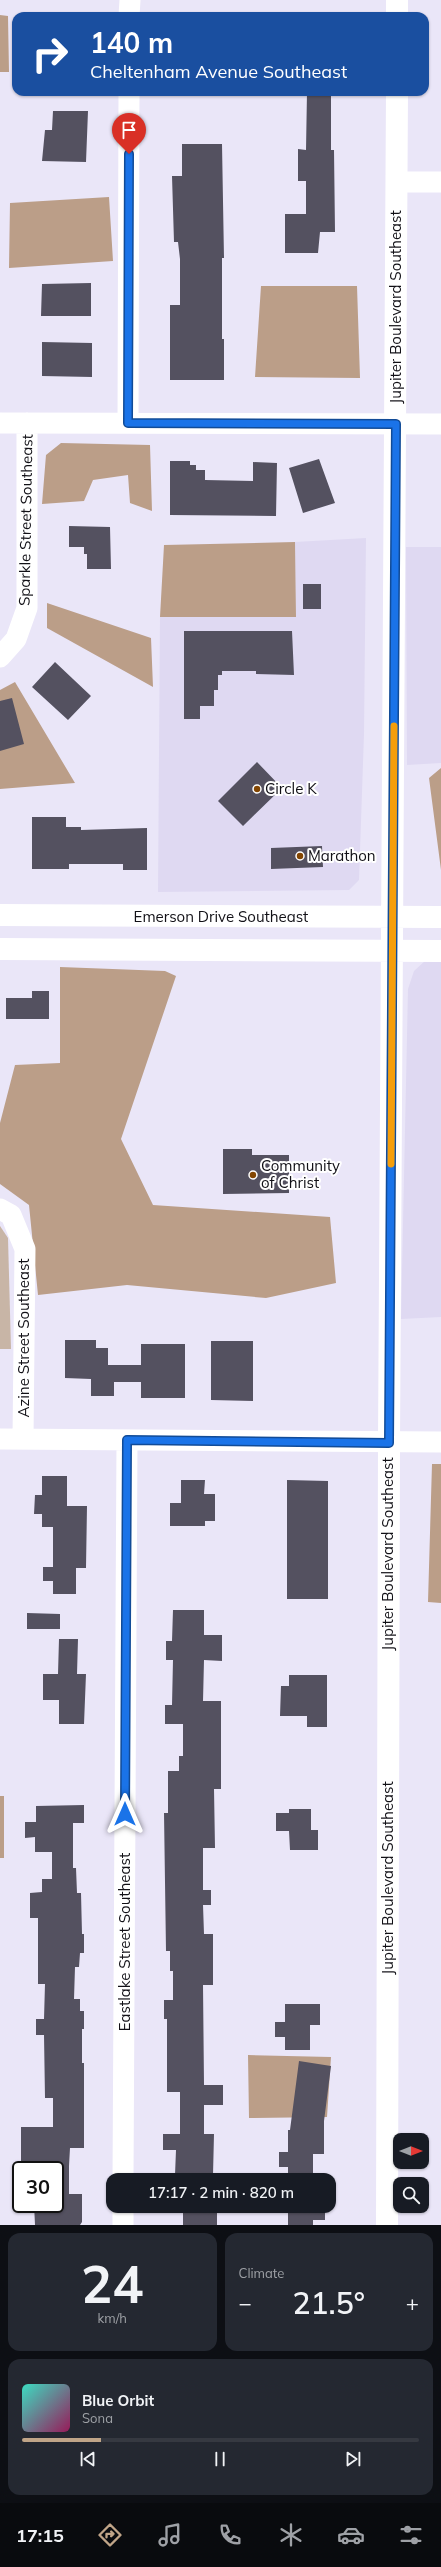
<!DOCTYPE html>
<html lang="en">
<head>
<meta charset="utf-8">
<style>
  body { margin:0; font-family:Mulish,sans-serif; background:#242831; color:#f1f3f6; height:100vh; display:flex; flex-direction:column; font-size:15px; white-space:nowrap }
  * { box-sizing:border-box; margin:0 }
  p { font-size:13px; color:#9ea1a6 }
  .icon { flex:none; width:22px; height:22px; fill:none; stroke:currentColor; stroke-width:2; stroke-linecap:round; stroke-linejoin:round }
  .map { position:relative; height:2225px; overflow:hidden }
  .drawer { display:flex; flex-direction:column; gap:8px; padding:8px; background:#0d0f14; flex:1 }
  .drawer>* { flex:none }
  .guide { position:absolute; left:12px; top:12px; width:417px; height:84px; border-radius:12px; box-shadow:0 1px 3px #0004; background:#1a4fa0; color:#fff; overflow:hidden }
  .needle { width:26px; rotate:90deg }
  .controls { position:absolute; left:393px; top:2133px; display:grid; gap:8px }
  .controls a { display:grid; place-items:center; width:36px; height:36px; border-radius:8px; background:#171b24; box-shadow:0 1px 3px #0004; font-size:20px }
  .speed { position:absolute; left:12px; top:2161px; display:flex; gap:8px; font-size:20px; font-weight:700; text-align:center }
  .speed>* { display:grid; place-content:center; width:52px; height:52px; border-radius:50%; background:#171b24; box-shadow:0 1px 3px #0004; line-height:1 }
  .speed .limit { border:2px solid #111; border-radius:6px; background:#fff; color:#111 }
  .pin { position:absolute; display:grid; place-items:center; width:34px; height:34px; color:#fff; margin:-41px -17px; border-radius:50% 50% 50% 0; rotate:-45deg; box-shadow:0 0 4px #0007 }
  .pin .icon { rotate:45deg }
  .me { position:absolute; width:44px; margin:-22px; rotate:0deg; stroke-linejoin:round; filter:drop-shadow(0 0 3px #0008) }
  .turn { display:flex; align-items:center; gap:14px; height:84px; padding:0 12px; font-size:18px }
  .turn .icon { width:52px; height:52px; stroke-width:2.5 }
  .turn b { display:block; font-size:28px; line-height:34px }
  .big { font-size:30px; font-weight:600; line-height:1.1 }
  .drawer .card { flex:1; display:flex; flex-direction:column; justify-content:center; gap:6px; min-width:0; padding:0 14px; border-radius:12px; background:#242831 }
  .drawer .dial { align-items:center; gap:0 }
  .dial b { font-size:52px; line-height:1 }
  .song { display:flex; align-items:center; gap:12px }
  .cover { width:48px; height:48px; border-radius:6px; background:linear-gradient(135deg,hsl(170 70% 55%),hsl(330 70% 35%)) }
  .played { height:4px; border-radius:2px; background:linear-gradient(90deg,#c0a588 20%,#363941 20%) }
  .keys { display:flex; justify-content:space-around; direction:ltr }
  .heat { display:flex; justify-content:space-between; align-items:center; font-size:22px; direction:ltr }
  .drawer .tiles { flex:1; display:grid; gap:8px; grid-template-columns:1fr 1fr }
  .card:last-child { grid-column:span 2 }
  .trip { position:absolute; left:106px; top:2173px; width:230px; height:40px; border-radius:12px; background:#171b24; box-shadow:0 1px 3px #0004; font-weight:600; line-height:40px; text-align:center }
  .dock { display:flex; height:64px; justify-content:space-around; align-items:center; background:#090b0e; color:#9ea1a6 }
  .dock .icon { width:28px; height:28px }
  .dock .on { color:#c0a588 }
  .dock b { font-size:18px; color:#f1f3f6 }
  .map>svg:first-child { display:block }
</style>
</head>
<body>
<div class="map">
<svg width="441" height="2225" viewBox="0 0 441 2225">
  <rect width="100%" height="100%" fill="#eae6f8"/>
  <!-- built -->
  <path fill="#dfd9f2" d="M366,538L364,734L359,880L349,890L158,892L160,617H296L295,542Z
    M406,547H441V763L407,765Z
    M426,960H441V1317L401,1319L408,989L414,971Z"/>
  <!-- green -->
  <path fill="#c8b5a6" d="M0,1226L8,1238L11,1349H0Z"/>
  <!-- forest -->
  <path fill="#bb9e88" d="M0,15L8,16L9,72H0Z
    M109,197L113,261L9,268L10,203Z
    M261,286H357L360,378L255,377Z
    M61,443L150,445L152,511L130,503L128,475L93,480L84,501L42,504L46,455Z
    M295,542L296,617H160L164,545Z
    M47,603L151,638L153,687L47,628Z
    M15,682L75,783L0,789V690Z
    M441,768V870L429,778Z
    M60,967L165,971L176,976L121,1139L153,1205L330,1217L336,1283L266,1298L127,1285L38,1295L29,1205L0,1184V1123L15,1065L60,1063Z
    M432,1464H441V1603L428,1602Z
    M0,1796H4V1858H0Z
    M248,2055L331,2057L327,2117L249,2118Z"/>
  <!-- building -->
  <path fill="#545160" d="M307,92H331V150H334L335,232H320L318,253H285V214H306V181H298V149L306,150Z
    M53,111H88L86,162L42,161L45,130H52Z
    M182,144H222L224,258H222V339H224V380H170V305H180V259L178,242H174L172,176H182Z
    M91,283V316H41L42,284Z
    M42,342L92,343V377L42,376Z
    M319,459L335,503L303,513L289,468Z
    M170,461H190V465H196V470H205V480L253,481V462L277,463L276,516L170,515Z
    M69,526L110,527L111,569H87V554H84V547H69Z
    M303,584H321V609H303Z
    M184,631H292L294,675L256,674V671H222V675H218V690H214V706H200V719H184Z
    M55,662L91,696L68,720L32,687Z
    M12,698L24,744L0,751V701Z
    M257,762L282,788L243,826L218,801Z
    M32,817H66V827H81V830L147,828V870H123V864H69V869H32Z
    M322,846L323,867L271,869V848Z
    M32,991H49V1019H6V998H32Z
    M223,1149H252V1155H289V1193L223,1194Z
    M65,1340H96V1348H108V1365H141V1344H185V1398H141V1382H114V1396H91V1379L65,1378Z
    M211,1341H253V1401L211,1400Z
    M42,1476H67V1506H87L86,1568H76V1594H53V1581H43V1567H53V1527H42V1514H34L35,1495H42Z
    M181,1480H205L204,1494H215V1521H205V1526H170V1503H181Z
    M287,1480L328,1481V1599H287Z
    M173,1610H204V1635H222V1661L204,1660L203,1701H221V1789H214L215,1848H203V1890H211V1905H203L204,1934H213V1985H203L204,2085H223V2105H204V2134H214L213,2175H175L176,2150H163V2134H180V2092H167V2019H164V2000H173V1971H170V1951H166L164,1813H168V1771H179V1756H183V1724H165V1705H172L173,1660H166V1641H172Z
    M27,1613L60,1614V1629H27Z
    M59,1639H78L77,1674H86L84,1724H59V1700H43V1674H58Z
    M289,1675H327V1727H307V1716H280L281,1686H289Z
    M84,1805V1823H73V1868H76L77,1893H81L82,1934H84V1953H80L79,1967H75L74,1999H80V2011H84V2029H82V2063H84V2148H70L69,2166V2194H82V2222L80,2225H35L34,2204H55V2170H21V2127H53V2098H45L44,2035H36V2019H44L45,1984H38V1918H30V1893L42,1892V1879H52V1852H35V1837L25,1838V1822H36V1806Z
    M289,1809H311V1830H318V1850H290L289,1831H276V1813H289Z
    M285,2004H320V2025H310V2050H285V2037H275V2022H285Z
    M299,2061L331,2066L324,2121V2154H313V2180H288V2167H279V2152H288V2130H290Z
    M183,2206L217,2208V2225H183Z
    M288,2206H325V2220H313V2225H288Z"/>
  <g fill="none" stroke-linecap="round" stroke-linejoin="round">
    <!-- street -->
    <path stroke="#fff" stroke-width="21" d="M129,16L130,0
      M397,182H441
      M0,423L441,424
      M128,423L129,92
      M0,657L16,639L27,608V423
      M0,1209L11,1215L25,1249L23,1439
      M0,1439L441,1442
      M123,2180L127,1440
      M123,2225V2206"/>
    <!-- secondary -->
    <path stroke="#fff" stroke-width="22" d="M397,0V16
      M0,915L441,917
      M0,949L441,951
      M387,2225L389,1443L397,92"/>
  </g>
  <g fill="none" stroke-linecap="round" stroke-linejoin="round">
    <!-- route casing -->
    <g stroke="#114b97" stroke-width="10">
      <path id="route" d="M125,1814L127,1440L389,1443L396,424L128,423L129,154"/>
    </g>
    <!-- route -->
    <use href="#route" stroke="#1a73e8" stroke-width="7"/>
    <!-- slow -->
    <path stroke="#f59e0b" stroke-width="7" d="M391,1164L394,726"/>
  </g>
  <!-- markers -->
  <g fill="#834602" stroke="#fff" stroke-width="1.5">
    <circle cx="257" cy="789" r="4"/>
    <circle cx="300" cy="856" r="4"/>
    <circle cx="253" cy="1175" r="4"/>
  </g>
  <g text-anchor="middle" stroke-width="4" stroke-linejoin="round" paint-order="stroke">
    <!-- street labels -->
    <g font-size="15" fill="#111016" stroke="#fff">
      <text transform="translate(396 307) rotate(-90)" y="5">Jupiter Boulevard Southeast</text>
      <text transform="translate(26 520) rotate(-89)" y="5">Sparkle Street Southeast</text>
      <text x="221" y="922">Emerson Drive Southeast</text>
      <text transform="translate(24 1338) rotate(-90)" y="5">Azine Street Southeast</text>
      <text transform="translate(388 1554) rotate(-90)" y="5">Jupiter Boulevard Southeast</text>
      <text transform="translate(388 1878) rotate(-90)" y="5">Jupiter Boulevard Southeast</text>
      <text transform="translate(125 1942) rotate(-90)" y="5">Eastlake Street Southeast</text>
    </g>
    <!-- poi labels -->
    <g font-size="15" fill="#111016" stroke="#fff" text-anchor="start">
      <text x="265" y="794">Circle K</text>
      <text x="308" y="861">Marathon</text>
      <text x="261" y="1171">Community<tspan x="261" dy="17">of Christ</tspan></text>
    </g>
  </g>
</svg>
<div class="controls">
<a><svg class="needle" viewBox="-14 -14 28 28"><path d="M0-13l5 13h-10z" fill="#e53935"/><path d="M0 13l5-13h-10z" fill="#9ea1a6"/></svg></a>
<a><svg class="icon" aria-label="search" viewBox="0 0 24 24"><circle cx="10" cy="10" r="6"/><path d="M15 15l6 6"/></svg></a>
</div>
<div class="speed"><div class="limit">30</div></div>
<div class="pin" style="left:129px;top:154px;background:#d93025"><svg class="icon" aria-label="arrive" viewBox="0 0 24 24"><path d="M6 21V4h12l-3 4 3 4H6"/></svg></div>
<svg class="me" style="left:125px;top:1814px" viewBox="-20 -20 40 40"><path d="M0-17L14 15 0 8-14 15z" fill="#1a73e8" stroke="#fff" stroke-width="4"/></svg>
<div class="trip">17:17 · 2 min · 820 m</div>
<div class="guide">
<div class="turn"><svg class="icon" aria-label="right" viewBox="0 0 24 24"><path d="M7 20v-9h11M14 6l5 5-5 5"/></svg><div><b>140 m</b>Cheltenham Avenue Southeast</div></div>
</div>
</div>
<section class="drawer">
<div class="tiles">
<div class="card dial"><b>24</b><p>km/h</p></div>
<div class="card"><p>Climate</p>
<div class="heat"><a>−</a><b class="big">21.5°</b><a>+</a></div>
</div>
<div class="card">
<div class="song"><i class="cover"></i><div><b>Blue Orbit</b><p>Sona</p></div></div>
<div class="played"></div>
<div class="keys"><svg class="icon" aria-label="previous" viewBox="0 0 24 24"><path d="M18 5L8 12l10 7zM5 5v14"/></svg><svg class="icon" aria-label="pause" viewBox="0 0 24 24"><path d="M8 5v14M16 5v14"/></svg><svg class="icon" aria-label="next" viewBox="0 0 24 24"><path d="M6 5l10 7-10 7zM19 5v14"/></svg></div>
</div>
</div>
</section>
<nav class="dock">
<b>17:15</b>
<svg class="icon on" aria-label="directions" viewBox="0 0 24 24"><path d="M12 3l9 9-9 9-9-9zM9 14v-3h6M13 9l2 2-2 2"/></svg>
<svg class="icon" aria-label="music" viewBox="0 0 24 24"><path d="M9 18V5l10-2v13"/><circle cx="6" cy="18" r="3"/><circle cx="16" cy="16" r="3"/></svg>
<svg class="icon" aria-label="phone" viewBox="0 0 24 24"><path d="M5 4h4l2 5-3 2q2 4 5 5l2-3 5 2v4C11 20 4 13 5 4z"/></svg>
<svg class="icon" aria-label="climate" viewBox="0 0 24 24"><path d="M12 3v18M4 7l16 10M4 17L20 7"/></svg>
<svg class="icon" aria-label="car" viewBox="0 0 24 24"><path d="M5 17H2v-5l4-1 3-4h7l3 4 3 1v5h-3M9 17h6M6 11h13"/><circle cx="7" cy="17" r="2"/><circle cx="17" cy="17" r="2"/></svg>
<svg class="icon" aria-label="filters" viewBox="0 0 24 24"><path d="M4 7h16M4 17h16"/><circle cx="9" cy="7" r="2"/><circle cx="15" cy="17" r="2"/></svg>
</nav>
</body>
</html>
